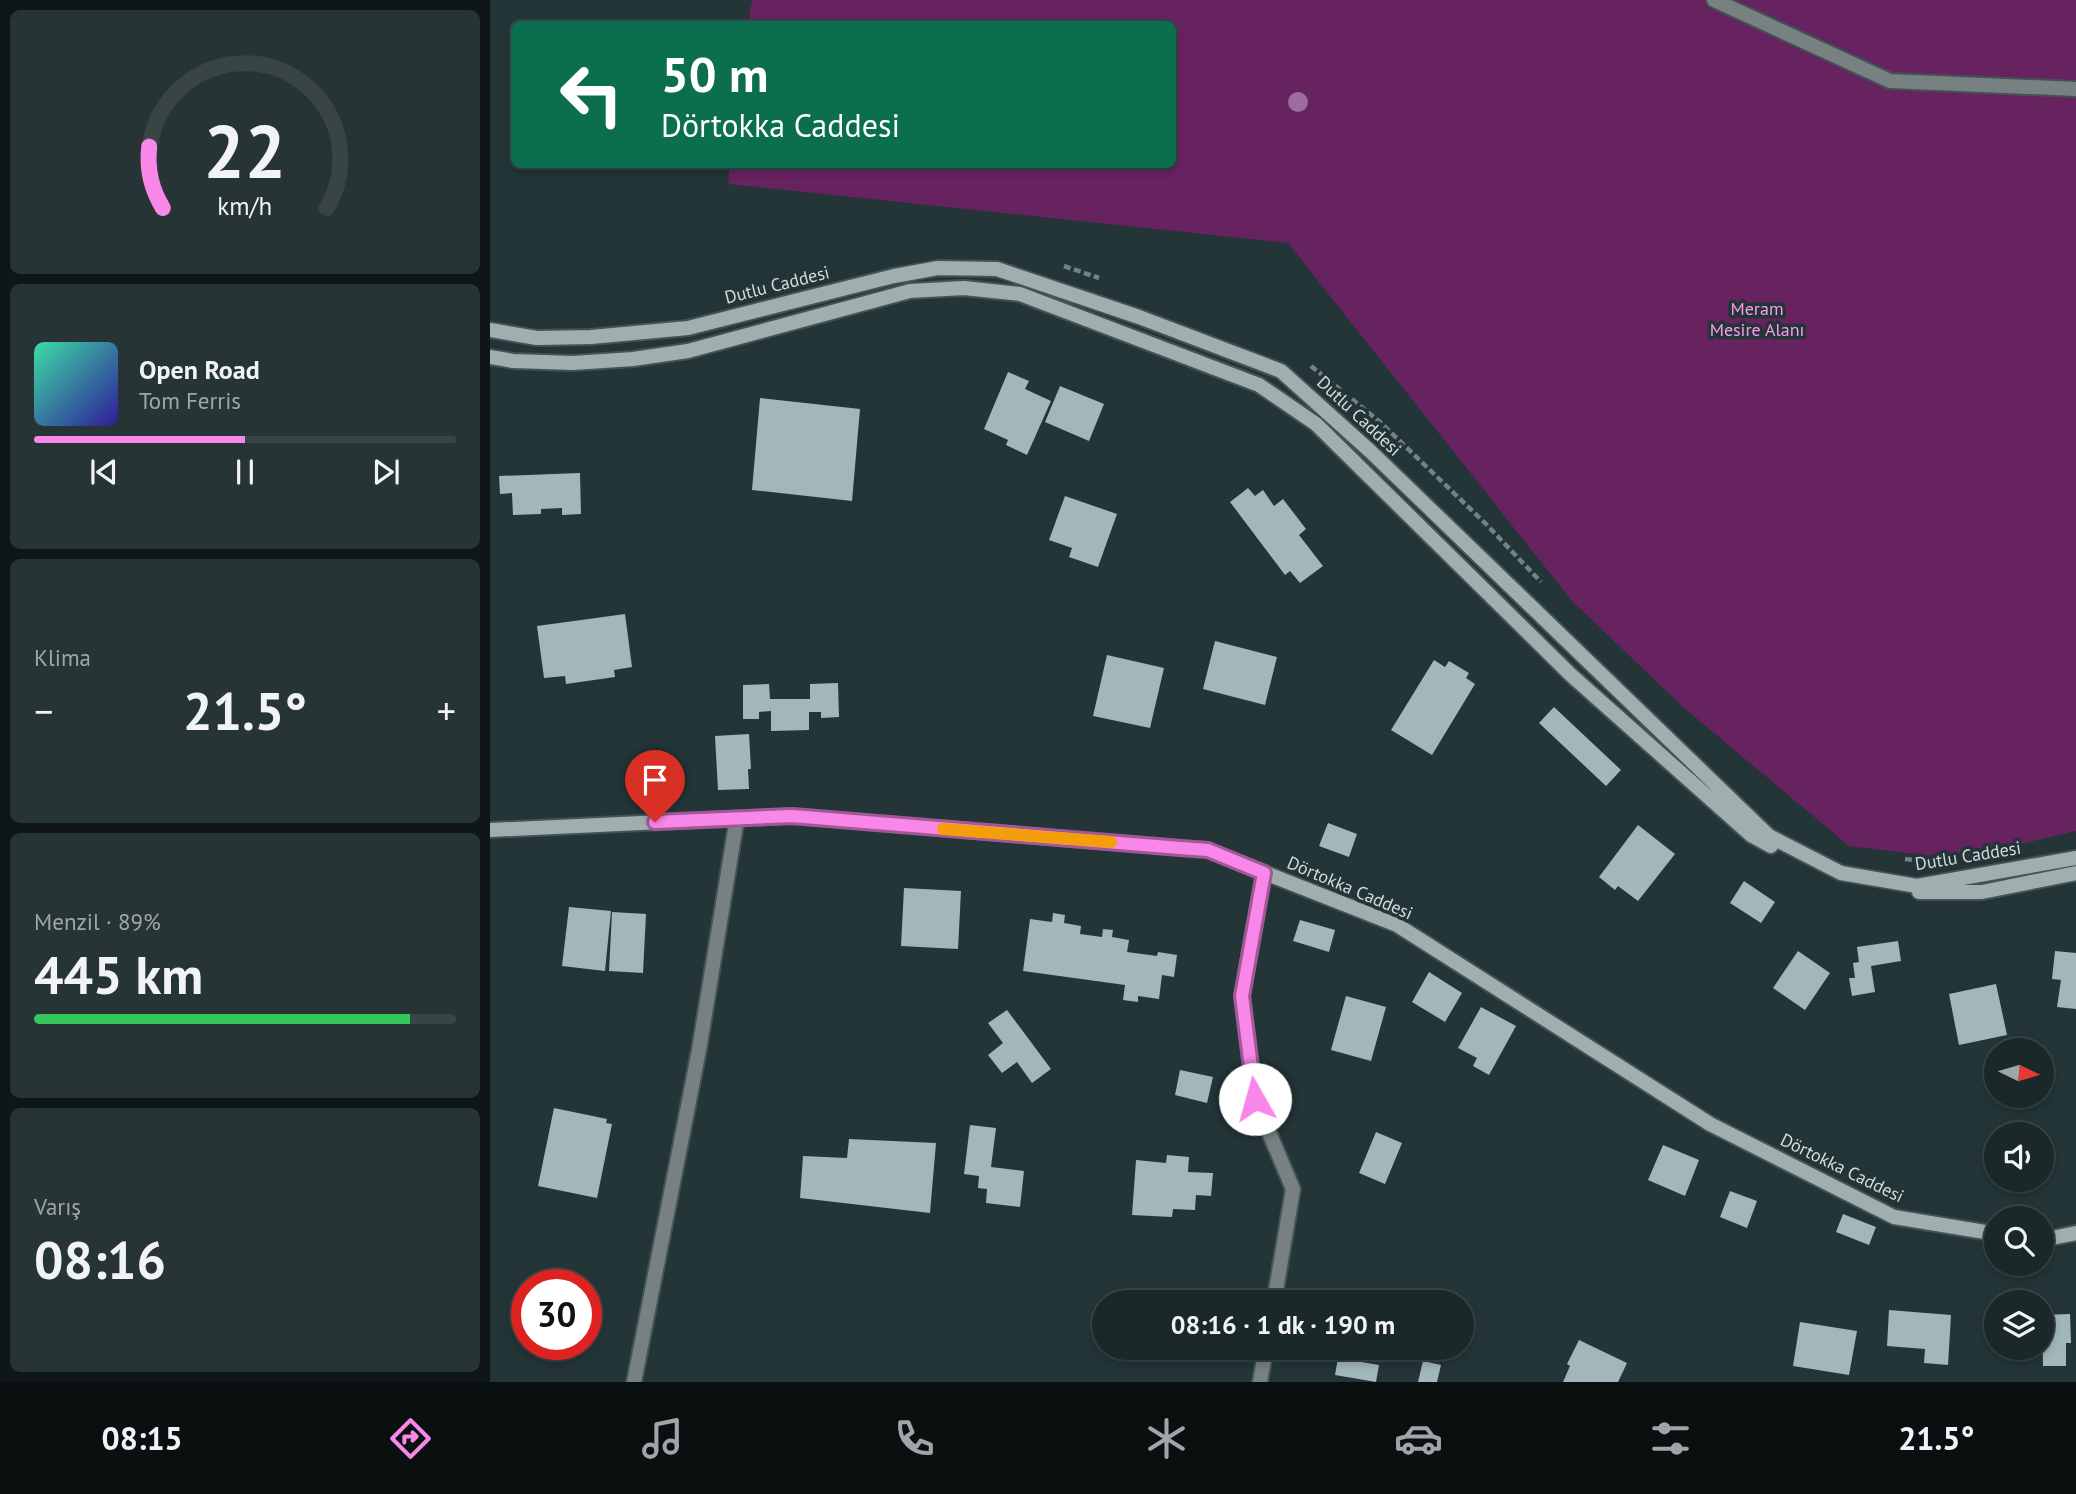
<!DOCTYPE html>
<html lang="tr">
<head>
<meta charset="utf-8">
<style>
  body { margin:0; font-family:"PT Sans",sans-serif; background:#273435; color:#f1f3f6; height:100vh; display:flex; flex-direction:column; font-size:26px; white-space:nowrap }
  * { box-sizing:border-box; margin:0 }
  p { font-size:23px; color:#9fa6a8 }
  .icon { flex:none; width:38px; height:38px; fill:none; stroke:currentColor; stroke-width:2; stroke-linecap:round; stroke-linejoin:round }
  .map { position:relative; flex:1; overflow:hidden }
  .sheet { display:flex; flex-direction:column; gap:10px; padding:10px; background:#0e1617; width:490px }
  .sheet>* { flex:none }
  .banner { position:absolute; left:21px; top:21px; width:665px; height:147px; border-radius:10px; box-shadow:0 4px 10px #0003,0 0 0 2px #384446; background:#0b6e4f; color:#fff; overflow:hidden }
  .needle { width:46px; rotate:95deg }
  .fabs { position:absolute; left:1494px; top:1038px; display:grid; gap:14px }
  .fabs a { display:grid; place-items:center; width:70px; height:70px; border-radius:50%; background:#1a2829; box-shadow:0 4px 10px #0003,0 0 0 2px #384446; font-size:35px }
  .speed { position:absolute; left:21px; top:1269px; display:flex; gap:14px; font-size:35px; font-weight:700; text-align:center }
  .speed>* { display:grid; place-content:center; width:91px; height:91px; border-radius:50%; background:#1a2829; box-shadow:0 4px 10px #0003,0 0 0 2px #384446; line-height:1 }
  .speed .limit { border:10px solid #d22; background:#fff; color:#111 }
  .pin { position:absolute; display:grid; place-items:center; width:60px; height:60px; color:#fff; margin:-72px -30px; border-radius:50% 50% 50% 0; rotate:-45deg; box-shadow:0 0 7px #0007 }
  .pin .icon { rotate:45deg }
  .me { position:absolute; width:77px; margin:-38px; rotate:353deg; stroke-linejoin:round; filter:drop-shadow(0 0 5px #0008) }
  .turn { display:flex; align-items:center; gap:24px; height:147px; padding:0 35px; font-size:32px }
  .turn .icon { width:91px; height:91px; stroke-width:2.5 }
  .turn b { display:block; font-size:49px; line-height:60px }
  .big { font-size:52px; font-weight:700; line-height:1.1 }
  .sheet .tile { flex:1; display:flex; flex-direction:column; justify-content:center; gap:10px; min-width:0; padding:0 24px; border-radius:10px; background:#273435 }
  .sheet .dial { align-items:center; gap:0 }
  .dial svg { height:182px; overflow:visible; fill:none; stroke:#384446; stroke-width:7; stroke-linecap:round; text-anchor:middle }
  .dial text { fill:#f1f3f6; stroke:none }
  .song { display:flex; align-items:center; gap:21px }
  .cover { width:84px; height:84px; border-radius:10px; background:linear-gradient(135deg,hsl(160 70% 55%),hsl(250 70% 35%)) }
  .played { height:7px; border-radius:4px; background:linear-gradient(90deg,#f987e9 50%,#384446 50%) }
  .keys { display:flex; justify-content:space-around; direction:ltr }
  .heat { display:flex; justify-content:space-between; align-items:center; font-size:38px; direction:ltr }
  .charge { height:10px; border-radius:5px; background:linear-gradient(90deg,#34c759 89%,#384446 0) }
  .trip { position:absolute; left:602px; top:1290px; width:382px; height:70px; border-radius:35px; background:#1a2829; box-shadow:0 4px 10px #0003,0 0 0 2px #384446; font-weight:700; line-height:70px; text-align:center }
  .dock { display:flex; height:112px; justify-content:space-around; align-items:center; background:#0a1010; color:#9fa6a8 }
  .dock .icon { width:49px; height:49px }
  .dock .active { color:#f987e9 }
  .dock b { font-size:32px; color:#f1f3f6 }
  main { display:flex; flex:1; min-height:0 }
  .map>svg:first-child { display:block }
</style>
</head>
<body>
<main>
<section class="sheet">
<div class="tile dial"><svg viewBox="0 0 100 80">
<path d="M14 69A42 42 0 1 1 86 69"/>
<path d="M14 69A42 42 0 0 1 8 42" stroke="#f987e9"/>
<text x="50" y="56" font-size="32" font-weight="700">22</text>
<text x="50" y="72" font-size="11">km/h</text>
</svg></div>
<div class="tile">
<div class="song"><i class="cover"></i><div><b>Open Road</b><p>Tom Ferris</p></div></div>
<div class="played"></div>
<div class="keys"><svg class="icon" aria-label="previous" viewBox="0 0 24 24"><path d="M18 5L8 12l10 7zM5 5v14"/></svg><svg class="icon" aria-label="pause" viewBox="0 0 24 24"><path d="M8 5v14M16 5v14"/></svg><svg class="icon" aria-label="next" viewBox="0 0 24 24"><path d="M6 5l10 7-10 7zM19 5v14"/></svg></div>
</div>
<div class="tile"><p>Klima</p>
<div class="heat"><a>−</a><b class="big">21.5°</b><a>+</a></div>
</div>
<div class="tile"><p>Menzil · 89%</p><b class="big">445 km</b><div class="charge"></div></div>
<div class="tile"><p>Varış</p><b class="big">08:16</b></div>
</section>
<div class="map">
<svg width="1586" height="1382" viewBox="0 0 1586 1382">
  <rect width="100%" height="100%" fill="#233537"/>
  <!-- green -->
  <path fill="#672260" d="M262,0H1586V831L1467,859L1359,846L1193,707L1082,601L798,243L238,184L240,164H682V24H258Z"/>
  <!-- building -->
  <path fill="#a2b7b9" d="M518,372L539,381L535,389L561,401L537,455L516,445L518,440L494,429Z
    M570,386L614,404L599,441L555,422Z
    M270,398L370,409L362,501L262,490Z
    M90,473L91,514L72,515V508L51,509V514L23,515L22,493L10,494L9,476Z
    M758,488L765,496L773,490L784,506L793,499L816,529L809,535L833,566L810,583L800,571L795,575L740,502Z
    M575,496L627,514L608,567L579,557L582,548L559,540Z
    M135,614L142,667L124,670L125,677L76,684L75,676L54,678L47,626Z
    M725,641L787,657L775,705L713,689Z
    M617,655L674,668L660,728L603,716Z
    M944,660L955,667L959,661L979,673L976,678L985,684L942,755L901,730Z
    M348,683L349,717L331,718V712H319V730L281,731V711L269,712V719H253V685L279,684L280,699H320V684Z
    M1064,707L1131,770L1116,786L1049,723Z
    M259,734L261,769H258L259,789L228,790L225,736Z
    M838,823L867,834L859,857L829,846Z
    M1148,825L1185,854L1148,901L1128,886L1125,890L1109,877Z
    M1254,881L1285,902L1271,923L1240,903Z
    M414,888L471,891L468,949L411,946Z
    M79,907L121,911L115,971L72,966Z
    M122,912L156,914L153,973L119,971Z
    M563,913L575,915L574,923L591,926L590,934L612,937L613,929L623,930L622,937L639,940L637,952L667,956L668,952L687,955L684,977L672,975L669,999L648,996V1002L633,1000L635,985L533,971L540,919L562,922Z
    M810,920L845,930L839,952L803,941Z
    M1408,941L1411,961L1381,966L1385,992L1362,996L1359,978H1365L1363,963L1369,962L1367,947Z
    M1308,951L1340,973L1315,1010L1283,988Z
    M1565,951L1586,953V1009L1567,1007L1571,980L1562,979Z
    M939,972L972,993L955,1022L922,1002Z
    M1506,984L1517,1035L1469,1045L1459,994Z
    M856,996L896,1007L881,1061L841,1050Z
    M991,1007L1026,1026L999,1075L983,1066L987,1058L968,1048Z
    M517,1010L561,1069L542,1083L527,1062L512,1073L498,1055L513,1043L498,1023Z
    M690,1070L723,1077L717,1103L685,1095Z
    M64,1108L117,1119L116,1123L122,1124L107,1198L48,1186Z
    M480,1125L506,1128L501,1167L534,1171L530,1207L496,1203L497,1189L488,1188L489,1176L474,1174Z
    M886,1132L912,1143L895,1184L869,1173Z
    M359,1139L446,1143L440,1213L310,1198L313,1156L357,1158Z
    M1173,1145L1209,1160L1195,1196L1158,1180Z
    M677,1155L699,1157L698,1172L723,1173L721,1196L706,1195L705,1210L683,1209L682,1217L642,1215L646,1160L676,1163Z
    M1240,1191L1267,1201L1257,1228L1230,1217Z
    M1353,1214L1386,1227L1379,1245L1346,1232Z
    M1399,1310L1461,1315L1458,1365L1434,1363L1435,1349L1397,1346Z
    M1580,1314L1581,1343H1576V1366H1553L1552,1315Z
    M1310,1322L1367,1331L1359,1375L1303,1366Z
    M1089,1340L1137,1363L1128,1382H1073L1080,1366L1077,1364Z
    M848,1358L889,1365L886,1382L845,1375Z
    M933,1361L951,1365L947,1382H928Z"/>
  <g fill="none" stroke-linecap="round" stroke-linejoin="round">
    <!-- street casing -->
    <g stroke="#425355" stroke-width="18">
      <path id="street" d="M1224,0L1400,81L1586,89
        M774,873L752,996L765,1099L803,1189L784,1302
        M144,1382L209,1050L247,818
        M770,1382L776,1348"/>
    </g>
    <!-- secondary casing -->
    <g stroke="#425355" stroke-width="18">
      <path id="secondary" d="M0,330L47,338L101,337L198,328L404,276L448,268L507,269L649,317L791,371L880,451L1279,836L1351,873L1427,886L1586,858
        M0,357L23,361L83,363L143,359L198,351L420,291L474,288L530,294L769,385L826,424L1081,675L1261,835L1281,846
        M0,830L302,816L717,850L907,925L1220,1124L1404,1217L1507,1234
        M1429,892H1492L1586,873
        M1552,1240L1586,1233"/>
    </g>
    <!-- path -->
    <path stroke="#738284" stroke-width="4.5" stroke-dasharray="7 3.5" stroke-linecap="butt" d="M574,266L609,278
      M821,366L890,422L995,523L1051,582
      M1415,859L1434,861"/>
    <!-- street -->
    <use href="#street" stroke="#788182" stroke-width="14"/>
    <!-- secondary -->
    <use href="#secondary" stroke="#a0aeaf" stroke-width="14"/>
  </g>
  <!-- trees -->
  <circle fill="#9b6d9c" cx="808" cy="102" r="10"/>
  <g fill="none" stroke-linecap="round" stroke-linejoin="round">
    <!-- route casing -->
    <g stroke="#a25897" stroke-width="18">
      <path id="route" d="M165,822L302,816L690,848L718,850L774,873L752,996L765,1099"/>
    </g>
    <!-- route -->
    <use href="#route" stroke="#f987e9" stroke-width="12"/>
    <!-- slow -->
    <path stroke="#f59e0b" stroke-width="12" d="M453,829L621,842"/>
  </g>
  <g text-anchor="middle" stroke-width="7" stroke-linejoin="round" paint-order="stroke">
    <!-- street labels -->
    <g font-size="18" fill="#d1dcdd" stroke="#233537">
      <text transform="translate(287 285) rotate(-14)" y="6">Dutlu Caddesi</text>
      <text transform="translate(869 416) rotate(43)" y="6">Dutlu Caddesi</text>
      <text transform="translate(1478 856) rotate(-9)" y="6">Dutlu Caddesi</text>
      <text transform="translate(860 888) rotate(23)" y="6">Dörtokka Caddesi</text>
      <text transform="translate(1352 1168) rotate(26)" y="6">Dörtokka Caddesi</text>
    </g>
    <!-- park labels -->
    <g font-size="18" fill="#fd9aef" stroke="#233537">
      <text x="1267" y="315">Meram<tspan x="1267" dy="21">Mesire Alanı</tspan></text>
    </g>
  </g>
</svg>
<div class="fabs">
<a><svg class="needle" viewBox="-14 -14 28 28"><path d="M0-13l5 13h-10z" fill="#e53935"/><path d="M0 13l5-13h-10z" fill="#9fa6a8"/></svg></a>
<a><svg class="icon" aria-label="sound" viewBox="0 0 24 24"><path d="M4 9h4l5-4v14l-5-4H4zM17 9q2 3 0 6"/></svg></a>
<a><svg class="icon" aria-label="search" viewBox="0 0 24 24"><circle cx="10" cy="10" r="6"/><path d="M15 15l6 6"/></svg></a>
<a><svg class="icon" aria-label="layers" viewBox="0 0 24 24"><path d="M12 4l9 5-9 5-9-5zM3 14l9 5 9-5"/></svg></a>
</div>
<div class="speed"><div class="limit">30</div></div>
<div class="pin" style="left:165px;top:822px;background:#d93025"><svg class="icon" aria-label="arrive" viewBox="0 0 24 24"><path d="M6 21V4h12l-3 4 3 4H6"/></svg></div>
<svg class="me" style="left:765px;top:1099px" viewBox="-20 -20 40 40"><circle r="19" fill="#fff"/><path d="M0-13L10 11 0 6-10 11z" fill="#f987e9"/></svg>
<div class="trip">08:16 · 1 dk · 190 m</div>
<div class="banner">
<div class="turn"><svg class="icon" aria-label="left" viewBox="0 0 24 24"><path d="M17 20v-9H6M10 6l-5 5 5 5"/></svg><div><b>50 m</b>Dörtokka Caddesi</div></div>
</div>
</div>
</main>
<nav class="dock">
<b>08:15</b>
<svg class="icon active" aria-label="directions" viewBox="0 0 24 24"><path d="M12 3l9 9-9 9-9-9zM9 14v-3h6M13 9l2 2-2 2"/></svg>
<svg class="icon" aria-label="music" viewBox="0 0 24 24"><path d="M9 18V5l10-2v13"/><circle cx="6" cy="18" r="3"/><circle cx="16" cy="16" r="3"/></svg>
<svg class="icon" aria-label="phone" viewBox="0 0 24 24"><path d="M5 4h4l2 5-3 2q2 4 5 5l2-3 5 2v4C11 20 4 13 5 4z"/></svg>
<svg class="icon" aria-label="climate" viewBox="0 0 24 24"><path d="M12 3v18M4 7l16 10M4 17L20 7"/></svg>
<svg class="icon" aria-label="car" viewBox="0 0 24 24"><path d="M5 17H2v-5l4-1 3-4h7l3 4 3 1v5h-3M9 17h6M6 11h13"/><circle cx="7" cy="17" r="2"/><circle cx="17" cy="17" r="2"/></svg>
<svg class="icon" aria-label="filters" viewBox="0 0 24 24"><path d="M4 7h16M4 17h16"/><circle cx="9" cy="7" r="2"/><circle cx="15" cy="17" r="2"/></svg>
<b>21.5°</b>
</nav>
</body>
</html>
